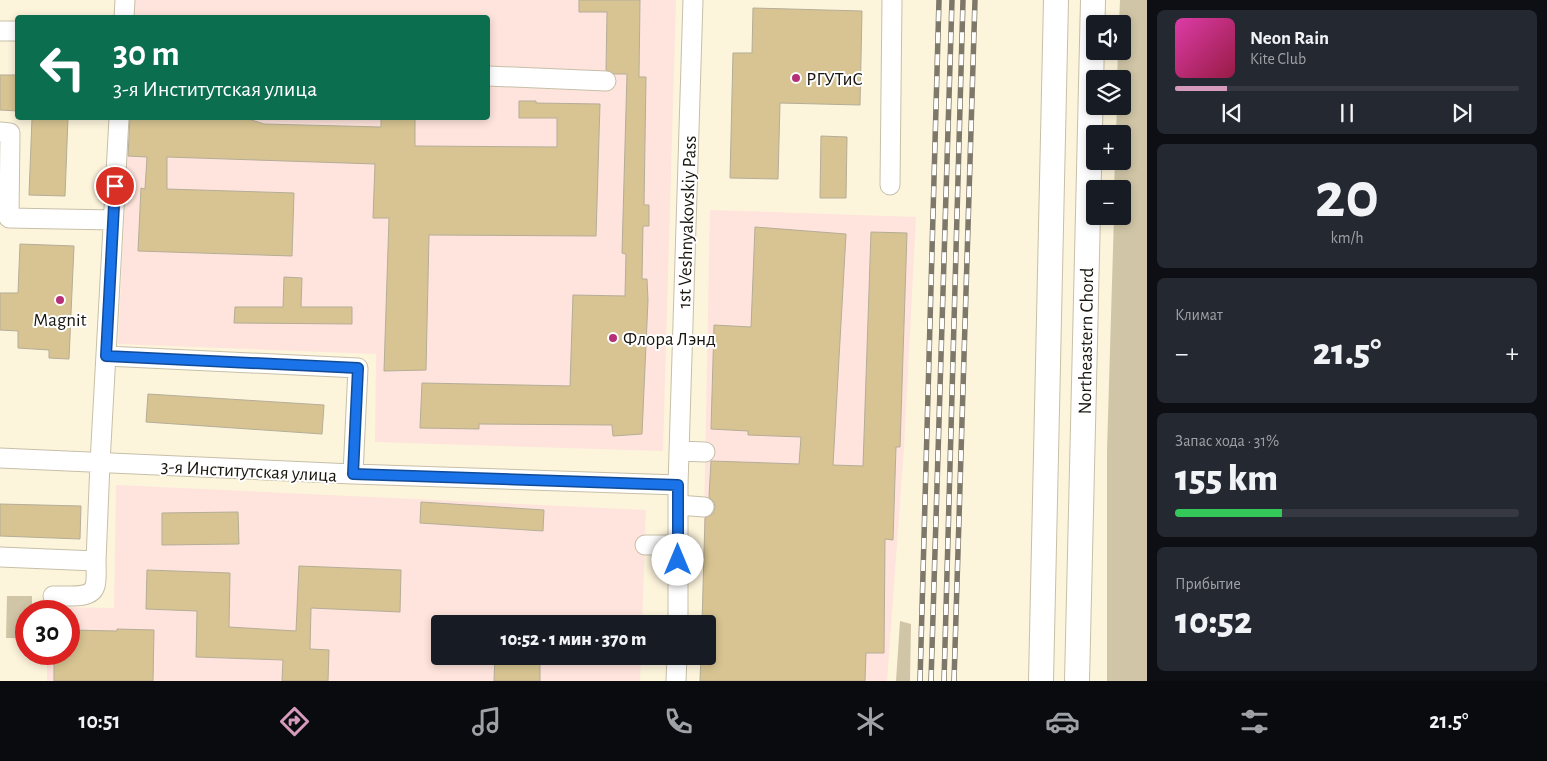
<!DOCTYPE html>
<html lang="ru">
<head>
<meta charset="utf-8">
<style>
  body { margin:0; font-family:"Alegreya Sans",sans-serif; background:#242831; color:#f1f3f6; height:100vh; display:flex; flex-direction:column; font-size:19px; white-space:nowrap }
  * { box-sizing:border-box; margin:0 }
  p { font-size:16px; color:#9ea1a6 }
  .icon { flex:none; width:28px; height:28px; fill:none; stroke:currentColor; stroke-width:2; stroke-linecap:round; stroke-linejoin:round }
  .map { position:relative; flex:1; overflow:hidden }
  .side { display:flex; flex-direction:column; gap:10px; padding:10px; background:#0d0f14; width:400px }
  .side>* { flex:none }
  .top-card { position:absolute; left:15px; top:15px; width:475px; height:105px; border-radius:5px; box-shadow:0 2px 8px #0003; background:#0b6e4f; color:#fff; overflow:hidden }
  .fabs { position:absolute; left:1086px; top:15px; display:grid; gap:10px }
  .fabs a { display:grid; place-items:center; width:45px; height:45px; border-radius:5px; background:#171b24; box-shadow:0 2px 8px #0003; font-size:25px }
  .speed { position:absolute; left:15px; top:600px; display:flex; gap:10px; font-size:25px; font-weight:700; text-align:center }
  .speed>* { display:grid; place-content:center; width:65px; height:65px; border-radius:50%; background:#171b24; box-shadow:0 2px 8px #0003; line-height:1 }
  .speed .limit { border:8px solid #d22; background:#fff; color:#111 }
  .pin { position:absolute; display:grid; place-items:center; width:42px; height:42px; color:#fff; margin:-21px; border:2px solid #fff; border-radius:50%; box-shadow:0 1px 5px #0007 }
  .me { position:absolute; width:55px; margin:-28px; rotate:0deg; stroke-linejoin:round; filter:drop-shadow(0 0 4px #0008) }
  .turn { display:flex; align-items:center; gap:18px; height:105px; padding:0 15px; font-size:22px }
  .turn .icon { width:65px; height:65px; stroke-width:2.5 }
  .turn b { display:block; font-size:35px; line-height:42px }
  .big { font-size:38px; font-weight:800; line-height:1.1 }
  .side .tile { flex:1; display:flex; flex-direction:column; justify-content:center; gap:8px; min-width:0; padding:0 18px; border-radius:8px; background:#242831 }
  .side .dial { align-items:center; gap:0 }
  .dial b { font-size:65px; line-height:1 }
  .song { display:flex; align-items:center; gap:15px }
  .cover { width:60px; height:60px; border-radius:8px; background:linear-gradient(135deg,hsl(320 70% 55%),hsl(340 70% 35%)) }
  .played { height:5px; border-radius:2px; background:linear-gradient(90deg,#d69bbc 15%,#363941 15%) }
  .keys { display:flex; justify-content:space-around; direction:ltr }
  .heat { display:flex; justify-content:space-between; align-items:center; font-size:28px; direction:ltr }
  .charge { height:8px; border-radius:4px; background:linear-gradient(90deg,#34c759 31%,#363941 0) }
  .trip { position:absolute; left:431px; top:615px; width:285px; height:50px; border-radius:5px; background:#171b24; box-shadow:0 2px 8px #0003; font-weight:800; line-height:50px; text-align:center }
  .dock { display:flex; height:80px; justify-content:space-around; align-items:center; background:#090b0e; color:#9ea1a6 }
  .dock .icon { width:35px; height:35px }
  .dock .active { color:#d69bbc }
  .dock b { font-size:22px; color:#f1f3f6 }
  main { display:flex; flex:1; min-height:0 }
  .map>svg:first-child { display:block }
</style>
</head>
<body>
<main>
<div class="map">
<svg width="1147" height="681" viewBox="0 0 1147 681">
  <rect width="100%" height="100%" fill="#fdf4dc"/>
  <!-- industrial -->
  <path fill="#fee4dc" d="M135,0H676L663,451L375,442L376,354L118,344L129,118H488V18H134Z
    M710,210L916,217L904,448L887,681H700L701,656H708V624H702Z
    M116,485L646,510L642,624H440V656H641L640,681H47V654H69V611H48V607L114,608Z"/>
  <!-- green -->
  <path fill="#d0c5a6" d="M1120,0H1147V681H1107V450L1114,216H1122V189H1114L1115,161H1122V134H1116L1117,106H1122V79H1117L1118,51H1122V24H1119Z
    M7,596H32V611H26V638H6Z
    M900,621L911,624L910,681H896Z"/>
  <!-- building -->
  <path fill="#d7c492" stroke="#b5ad97" d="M579,0H640L639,77H646L644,205H649V226H643L642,279H647L648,300L642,434L613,436L612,425L479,424V429L420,428L422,383L570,386L573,295L625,296L626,254L622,253L627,74H614L606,70L607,12H579Z
    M753,8L862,11L860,105L780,103L778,179L730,178L733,53H752Z
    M0,75H18V111L0,110Z
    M519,101H536V103L600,104L596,236L429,235L426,370L384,371L389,218H373L375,164L167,157V189L294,193L292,256L138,251L141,188L145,189L147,157L128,156L130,118H245L264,124L381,127V118H415V146L557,147V118H519Z
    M32,118H68L65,196L29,195Z
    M821,136L847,137L846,198H820Z
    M755,227L846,234L833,465L863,466L871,232L907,233L900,447H896L893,540L885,539L884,653H866L865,681H700L701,656H708V624H702L705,518L713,514L715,507L714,502L709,497L711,461L799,464L801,437L748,435V431L711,429L714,325L751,327Z
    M20,244L74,246L69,359L49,358V350L18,348V331L0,330V293H18Z
    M284,277L302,278L301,307H352V324L234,323L235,307H283Z
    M148,394L324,405L322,434L146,422Z
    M421,502L544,510L543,531L420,523Z
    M0,504L81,506L80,539L0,536Z
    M238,512L239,544L162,545V513Z
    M299,566L401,570L400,612L311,608L310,649L329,650L328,681H282L283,660L196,657L197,611L146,609L147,570L230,573L229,627L296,631Z
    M117,629L154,630L153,681H54V654H69V630L117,631Z
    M495,656H540V681H494Z"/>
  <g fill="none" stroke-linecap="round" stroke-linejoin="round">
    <!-- minor casing -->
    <g stroke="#c7bfa8" stroke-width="21">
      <path id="minor" d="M124,18L125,0
        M0,31H18
        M488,76L606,81
        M0,132L10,133L9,218L113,220
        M890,185L892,0
        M106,356L358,368L353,474
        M679,451L705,452
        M0,458L353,474L678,485
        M678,505L704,507
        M645,545H678
        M0,557L96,561L100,463L119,118
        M53,596C65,595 91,600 95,586C97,579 96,569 96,561
        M678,624V485L693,0
        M676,681L677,656"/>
    </g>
    <!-- major casing -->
    <g stroke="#c7bfa8" stroke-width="26">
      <path id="major" d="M1041,681L1056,0
        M1077,681L1093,0"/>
    </g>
    <!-- minor -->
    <use href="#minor" stroke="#fff" stroke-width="19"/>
    <!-- major -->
    <use href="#major" stroke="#fff" stroke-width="24"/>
    <!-- rail casing -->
    <g stroke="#7d7869" stroke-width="5.5">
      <path id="rail" d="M920,681L939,0
        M931,681L952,0
        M944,681L963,0
        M954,681L975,0"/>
    </g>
    <!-- rail -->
    <use href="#rail" stroke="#fff" stroke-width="4" stroke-dasharray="11" stroke-linecap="butt"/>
  </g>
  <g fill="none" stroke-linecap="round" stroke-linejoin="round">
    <!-- route casing -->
    <g stroke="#114b97" stroke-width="12">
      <path id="route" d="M115,186L106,356L358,368L353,474L678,485V560"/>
    </g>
    <!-- route -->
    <use href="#route" stroke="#1a73e8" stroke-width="9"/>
  </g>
  <!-- markers -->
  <g fill="#b53076" stroke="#fff" stroke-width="2">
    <circle cx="796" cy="78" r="5"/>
    <circle cx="60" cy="300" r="5"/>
    <circle cx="613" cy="338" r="5"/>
  </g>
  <g text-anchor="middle" stroke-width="4" stroke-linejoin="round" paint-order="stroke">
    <!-- poi labels -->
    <g font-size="19" fill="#19160e" stroke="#fff" text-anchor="start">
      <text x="806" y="85">РГУТиС</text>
      <text x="60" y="326" text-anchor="middle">Magnit</text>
      <text x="623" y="345">Флора Лэнд</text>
    </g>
    <!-- street labels -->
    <g font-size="19" fill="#19160e" stroke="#fff">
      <text transform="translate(686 222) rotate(-88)" y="7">1st Veshnyakovskiy Pass</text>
      <text transform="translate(1085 341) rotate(-89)" y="7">Northeastern Chord</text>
      <text transform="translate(249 470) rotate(3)" y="7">3-я Институтская улица</text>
    </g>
  </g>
</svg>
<div class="fabs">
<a><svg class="icon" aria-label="sound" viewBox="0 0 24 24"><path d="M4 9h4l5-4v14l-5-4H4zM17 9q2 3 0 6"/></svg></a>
<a><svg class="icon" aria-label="layers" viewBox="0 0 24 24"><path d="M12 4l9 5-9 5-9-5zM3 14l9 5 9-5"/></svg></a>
<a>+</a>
<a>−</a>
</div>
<div class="speed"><div class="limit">30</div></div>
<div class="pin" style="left:115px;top:186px;background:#d93025"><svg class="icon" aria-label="arrive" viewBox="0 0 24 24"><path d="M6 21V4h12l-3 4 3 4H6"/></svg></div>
<svg class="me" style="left:678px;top:560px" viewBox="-20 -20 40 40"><circle r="19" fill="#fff"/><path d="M0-13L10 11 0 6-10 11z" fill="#1a73e8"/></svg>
<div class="trip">10:52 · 1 мин · 370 m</div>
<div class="top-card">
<div class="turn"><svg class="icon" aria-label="left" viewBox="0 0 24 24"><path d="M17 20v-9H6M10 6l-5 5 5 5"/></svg><div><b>30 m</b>3-я Институтская улица</div></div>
</div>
</div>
<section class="side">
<div class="tile">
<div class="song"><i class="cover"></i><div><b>Neon Rain</b><p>Kite Club</p></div></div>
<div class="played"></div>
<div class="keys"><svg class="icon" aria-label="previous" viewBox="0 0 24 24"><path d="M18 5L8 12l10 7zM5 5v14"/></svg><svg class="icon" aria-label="pause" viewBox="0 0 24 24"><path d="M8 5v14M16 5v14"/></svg><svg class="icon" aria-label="next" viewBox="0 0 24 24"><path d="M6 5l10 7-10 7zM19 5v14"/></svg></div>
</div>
<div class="tile dial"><b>20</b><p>km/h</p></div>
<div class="tile"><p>Климат</p>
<div class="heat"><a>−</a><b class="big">21.5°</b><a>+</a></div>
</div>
<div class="tile"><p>Запас хода · 31%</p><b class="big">155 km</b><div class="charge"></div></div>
<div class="tile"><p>Прибытие</p><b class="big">10:52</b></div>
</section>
</main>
<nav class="dock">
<b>10:51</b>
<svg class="icon active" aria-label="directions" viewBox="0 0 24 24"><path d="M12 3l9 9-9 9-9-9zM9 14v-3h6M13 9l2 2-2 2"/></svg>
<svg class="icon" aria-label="music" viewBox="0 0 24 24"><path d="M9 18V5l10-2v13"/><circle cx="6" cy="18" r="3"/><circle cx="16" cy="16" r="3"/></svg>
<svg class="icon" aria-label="phone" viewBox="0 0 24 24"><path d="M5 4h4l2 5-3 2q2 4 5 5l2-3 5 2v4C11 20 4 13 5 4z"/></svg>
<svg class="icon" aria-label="climate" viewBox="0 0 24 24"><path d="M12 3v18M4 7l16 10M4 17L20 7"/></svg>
<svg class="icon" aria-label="car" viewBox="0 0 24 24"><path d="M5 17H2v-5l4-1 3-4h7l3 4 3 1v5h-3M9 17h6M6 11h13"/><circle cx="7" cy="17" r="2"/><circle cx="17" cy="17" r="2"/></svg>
<svg class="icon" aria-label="filters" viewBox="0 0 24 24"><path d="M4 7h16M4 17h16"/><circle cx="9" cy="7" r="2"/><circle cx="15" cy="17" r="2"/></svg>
<b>21.5°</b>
</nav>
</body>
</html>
